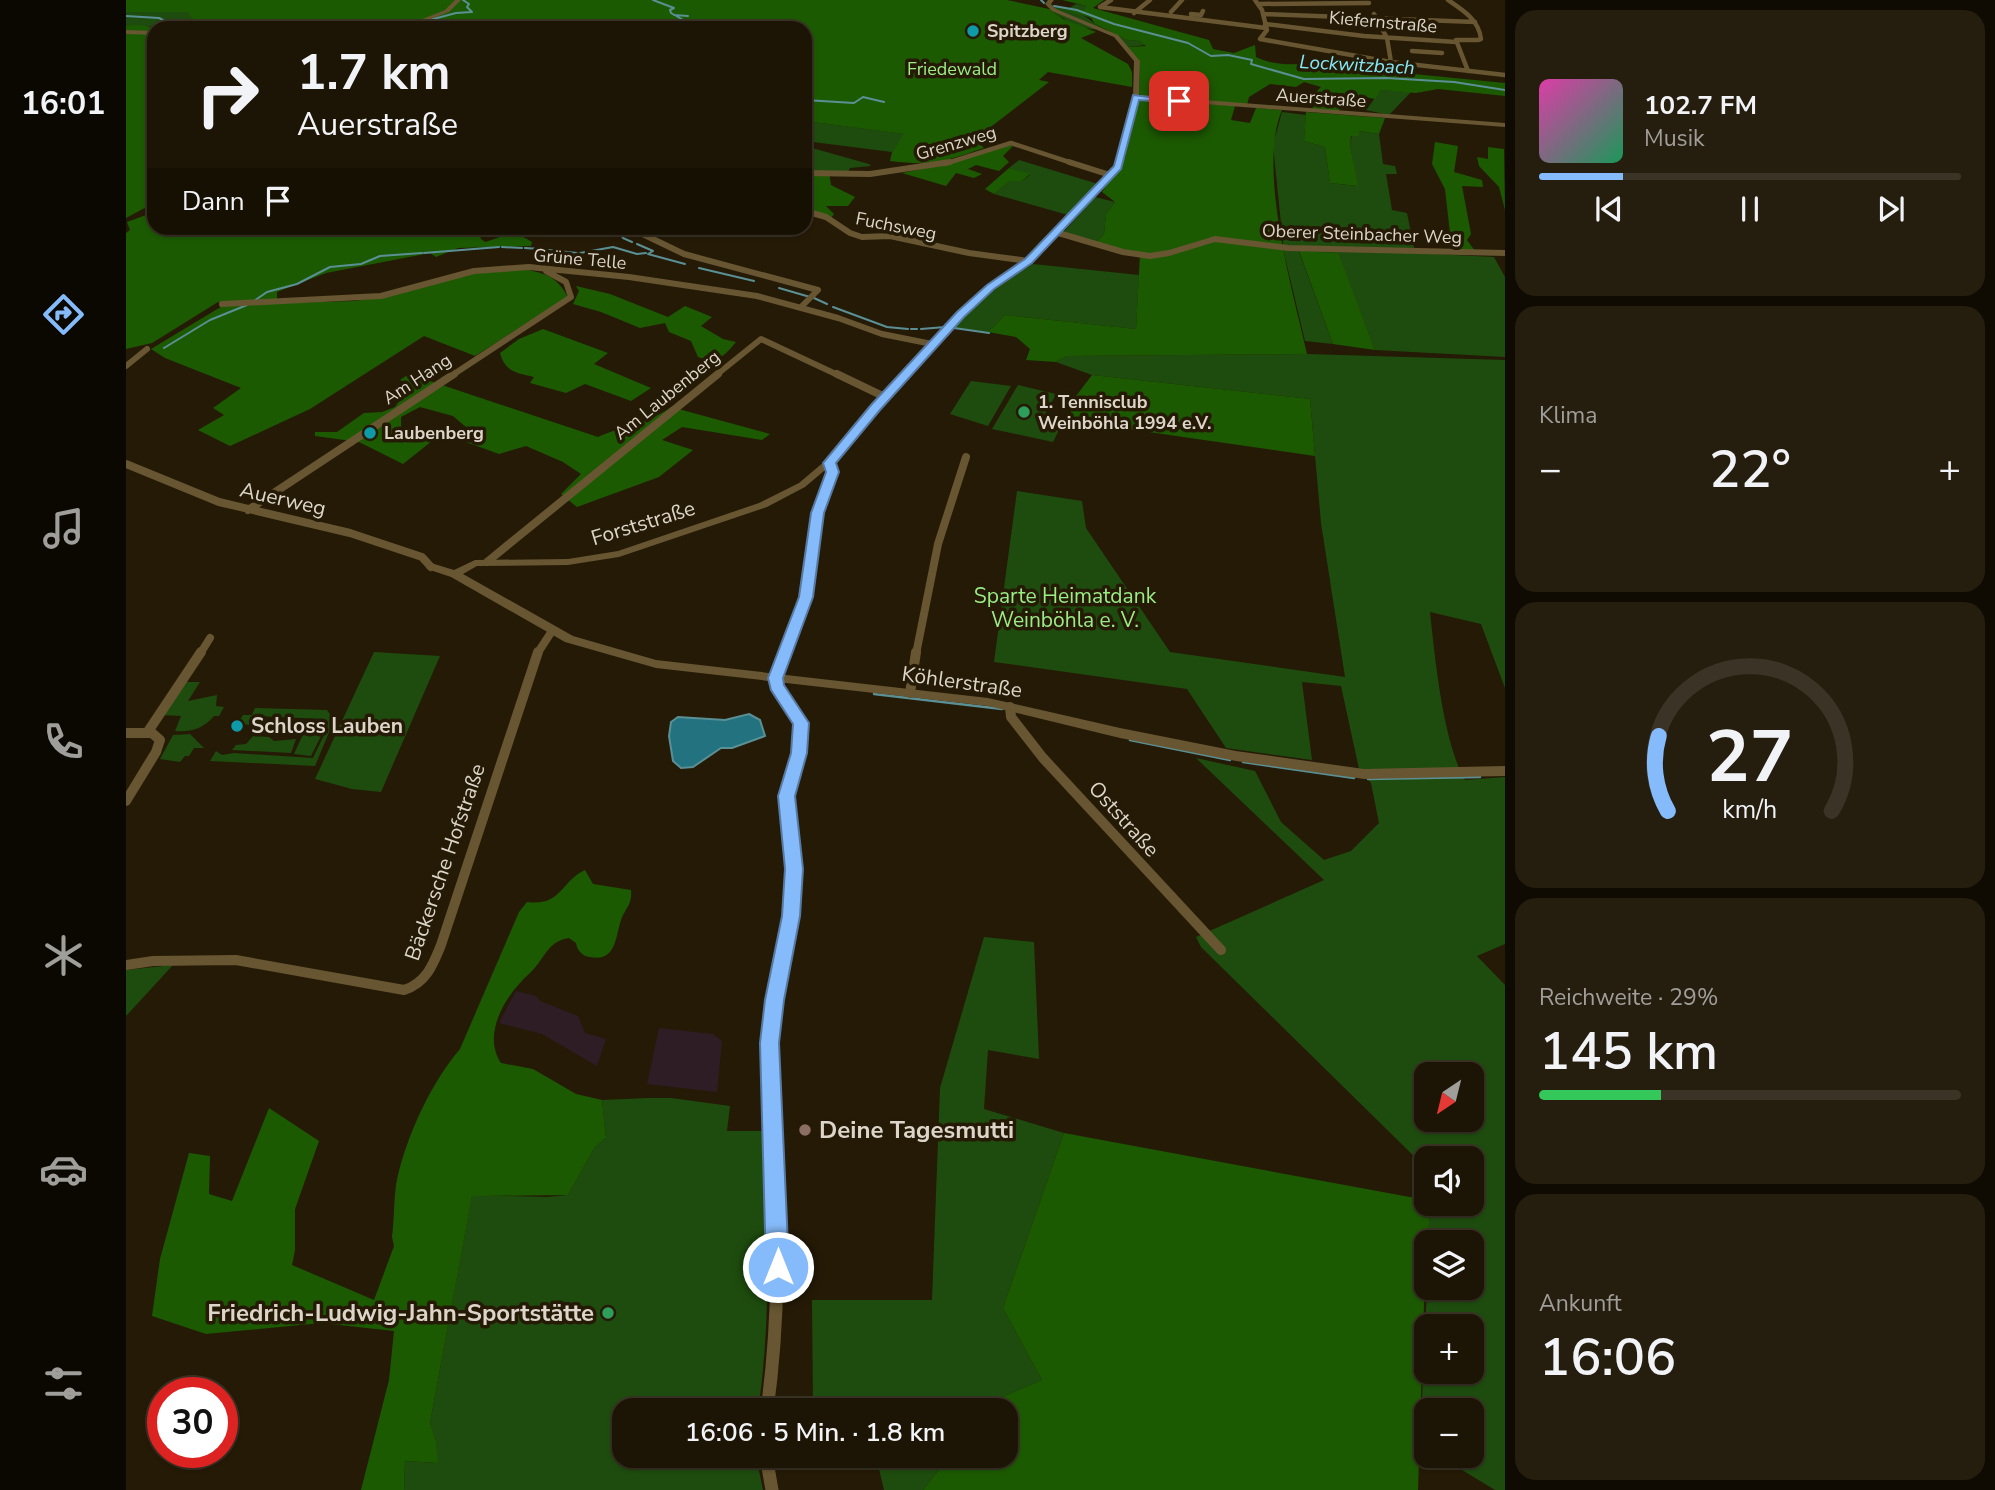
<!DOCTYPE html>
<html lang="de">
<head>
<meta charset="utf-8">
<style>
  body { margin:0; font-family:"Nunito Sans",sans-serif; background:#251d0e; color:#f1f3f6; height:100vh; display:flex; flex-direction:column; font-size:26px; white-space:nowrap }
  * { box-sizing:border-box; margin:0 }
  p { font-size:23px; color:#a09e9a }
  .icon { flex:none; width:38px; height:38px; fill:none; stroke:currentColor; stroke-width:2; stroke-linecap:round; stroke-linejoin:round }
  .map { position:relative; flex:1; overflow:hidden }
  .details { display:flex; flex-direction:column; gap:10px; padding:10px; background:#0f0b02; width:490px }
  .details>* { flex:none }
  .guide { position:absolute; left:21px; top:21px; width:665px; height:214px; border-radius:21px; box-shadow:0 2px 5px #0004,0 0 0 2px #3a3326; background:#1c1404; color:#f1f3f6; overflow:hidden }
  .needle { width:46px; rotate:215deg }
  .tools { position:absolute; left:1288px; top:1062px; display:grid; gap:14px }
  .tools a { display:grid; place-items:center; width:70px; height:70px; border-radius:14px; background:#1c1404; box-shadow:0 2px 5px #0004,0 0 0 2px #3a3326; font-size:35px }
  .speed { position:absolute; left:21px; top:1377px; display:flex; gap:14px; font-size:35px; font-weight:700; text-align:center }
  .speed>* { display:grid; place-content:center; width:91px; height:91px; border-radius:50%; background:#1c1404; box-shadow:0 2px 5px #0004,0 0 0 2px #3a3326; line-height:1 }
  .speed .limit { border:10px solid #d22; background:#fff; color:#111 }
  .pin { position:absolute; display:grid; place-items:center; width:60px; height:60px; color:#fff; margin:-30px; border-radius:14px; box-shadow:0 4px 10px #0006 }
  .me { position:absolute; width:77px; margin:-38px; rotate:0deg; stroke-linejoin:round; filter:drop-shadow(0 0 5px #0008) }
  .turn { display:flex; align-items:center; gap:24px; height:147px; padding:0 35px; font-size:32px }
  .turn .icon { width:91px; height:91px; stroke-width:2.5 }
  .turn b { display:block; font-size:49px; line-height:60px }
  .then { display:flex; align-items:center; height:66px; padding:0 35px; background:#0003; gap:14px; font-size:26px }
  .big { font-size:52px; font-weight:600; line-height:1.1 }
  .details .card { flex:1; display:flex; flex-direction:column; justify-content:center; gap:10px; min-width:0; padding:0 24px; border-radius:21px; background:#251d0e }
  .details .dial { align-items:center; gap:0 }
  .dial svg { height:182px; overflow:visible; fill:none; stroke:#3a3326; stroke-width:7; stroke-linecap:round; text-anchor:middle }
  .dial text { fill:#f1f3f6; stroke:none }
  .song { display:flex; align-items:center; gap:21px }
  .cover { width:84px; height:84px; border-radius:10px; background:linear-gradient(135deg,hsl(320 70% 55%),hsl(150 70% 35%)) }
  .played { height:7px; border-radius:4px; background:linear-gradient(90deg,#86bbfb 20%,#3a3326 20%) }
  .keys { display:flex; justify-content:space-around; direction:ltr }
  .heat { display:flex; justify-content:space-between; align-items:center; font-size:38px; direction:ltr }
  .charge { height:10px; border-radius:5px; background:linear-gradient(90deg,#34c759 29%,#3a3326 0) }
  .trip { position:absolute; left:486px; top:1398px; width:406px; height:70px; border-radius:21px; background:#1c1404; box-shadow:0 2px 5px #0004,0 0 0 2px #3a3326; font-weight:600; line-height:70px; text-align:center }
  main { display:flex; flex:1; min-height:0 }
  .menu { display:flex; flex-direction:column; width:126px; justify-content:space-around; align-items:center; background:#0b0802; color:#a09e9a }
  .menu .icon { width:49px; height:49px }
  .menu .selected { color:#86bbfb }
  .menu b { font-size:32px; color:#f1f3f6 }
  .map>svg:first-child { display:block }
</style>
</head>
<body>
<main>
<nav class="menu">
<b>16:01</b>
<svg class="icon selected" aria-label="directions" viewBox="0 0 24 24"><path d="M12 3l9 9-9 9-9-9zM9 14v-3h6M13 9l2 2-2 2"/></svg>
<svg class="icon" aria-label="music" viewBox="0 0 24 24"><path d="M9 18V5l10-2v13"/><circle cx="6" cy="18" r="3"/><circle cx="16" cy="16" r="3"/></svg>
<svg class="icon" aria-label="phone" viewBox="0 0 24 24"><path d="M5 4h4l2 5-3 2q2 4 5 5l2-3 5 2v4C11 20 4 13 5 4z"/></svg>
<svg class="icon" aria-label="climate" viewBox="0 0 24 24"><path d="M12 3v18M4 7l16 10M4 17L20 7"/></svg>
<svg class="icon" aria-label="car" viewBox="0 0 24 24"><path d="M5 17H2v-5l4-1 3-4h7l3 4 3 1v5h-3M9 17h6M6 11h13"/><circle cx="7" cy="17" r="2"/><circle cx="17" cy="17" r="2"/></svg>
<svg class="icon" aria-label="filters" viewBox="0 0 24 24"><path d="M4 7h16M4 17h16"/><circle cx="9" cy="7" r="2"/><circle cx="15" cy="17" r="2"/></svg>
</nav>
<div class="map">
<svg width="1379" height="1490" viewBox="0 0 1379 1490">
  <rect width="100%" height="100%" fill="#251a06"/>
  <!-- industrial -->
  <path fill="#2e1d25" d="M390,991L410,996L414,1001L452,1016L459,1033L480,1039L471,1066L416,1034L373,1023Z
    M533,1028L587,1034L596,1041L591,1092L521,1084Z"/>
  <!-- green -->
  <path fill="#1e4c0e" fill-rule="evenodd" d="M950,4L962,6L958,10L943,9C954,13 961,17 969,24C979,31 993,31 1002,40L1013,41L1019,45L1002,47L979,29C958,32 940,21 923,9L929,8V6L943,8Z
    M23,10L61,12L68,19L98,20L119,25L118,28L0,26V12Z
    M1255,90L1285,92L1263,115L1240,110Z
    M1156,112L1180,115L1178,141L1199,147L1204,183L1231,186L1224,144L1226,135L1233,131L1253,134L1257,164L1269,166L1271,174H1260L1266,210L1281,213L1289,253L1368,257L1379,277V357L1249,350L1211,253L1173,252L1207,344L1179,341L1158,253L1147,145Z
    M679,121L779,134L766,152L679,141Z
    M679,146L743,164L745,166L724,168L722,172H679Z
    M893,160L972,184L942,215L868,194L884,181H896L904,175L883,168Z
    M969,197L989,202L980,214L978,234L970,242L937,233Z
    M907,264L1013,275L1010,329L879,315L862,332L826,328L874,285Z
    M1181,354L1379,360V688L1355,624L1304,612C1309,658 1317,742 1339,780L1379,777V944L1351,956L1379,985V1490H1369L1313,1456H1346V1410H1300V1448L1294,1445L1301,1288H1346V1242H1302L1304,1204H1346V1158H1300V1168L1075,947L1070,937L1198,880L1070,758L1129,771L1155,822L1198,860L1225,851L1253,823L1245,783L1233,769L1215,686L1176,682L1186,760L1100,748L1061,689L868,662L891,491L956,501L960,528L1044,652L1219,677L1195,523L1184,399L966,375L930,362L940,356ZM1300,1074H1346V1120H1300ZM1300,1326H1346V1372H1300Z
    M845,381L885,386L862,426L824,414Z
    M892,385L930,394L918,417L936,424L927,442L866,429Z
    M248,652L314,656L255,792L226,789L189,779Z
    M57,682H74L62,701L91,695L90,706L98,707L93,716H88C77,729 65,732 49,731L55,716L36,715Z
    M129,708L201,710L205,716L204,730L189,766L84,761L90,751L96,755L108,753L187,758L199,733V719L126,716L123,725L112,723L117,715H126Z
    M136,719L180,721L172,736L159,735L153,730L145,734L128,733L132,725H127L129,720Z
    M183,721L197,722L196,734L185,756L168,754Z
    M64,734L78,748H68L63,756H59L54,762L34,759L47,735Z
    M127,736L143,737L148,741L170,739L165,753L106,750L110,745L120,744Z
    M858,937L908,942L913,1059L862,1050L858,1109L938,1133L877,1308L916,1380L869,1400L861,1410H687L686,1300H806L814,1088Z
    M47,965L0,1016V970Z
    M521,1098H545L604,1106L601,1131H639C641,1224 646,1319 632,1410H499V1456H630L637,1490H278L279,1461L311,1463L310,1441L304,1423L346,1195L421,1197L442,1195L469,1147L480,1138L476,1100Z
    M750,1456H824L797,1490H758Z"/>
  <!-- forest -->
  <path fill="#1c5a02" d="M0,0H881L923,9L937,19L970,32L955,38L1002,64L1006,72V87L922,72L913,80L923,82L849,139L858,148C817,162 807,166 764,161L766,152L778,134L679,121V28H118V25L98,20L67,19L61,12H0Z
    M936,0H978L967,8L1083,40L1087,49L1108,53L1129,45L1130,57C1162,73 1196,56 1224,67C1233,71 1232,74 1244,75L1247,70L1379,83V96L1312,89L1290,93L1255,90L1249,99L1229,95L1211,112L1185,110L1194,98L1186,96L1195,87L1178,82L1170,87L1144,84L1123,97L1121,105L1017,96L1013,94L1014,64L1002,47L1020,46L1013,41L1002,40L969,24L965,18L941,10H958L961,6Z
    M12,25L33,28H28V203L0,218V26Z
    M1017,98L1109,106L1105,120L1124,123L1130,108L1156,110C1131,168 1167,292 1181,354L940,356L930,362L900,360L904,349L890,337L862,332L879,315L1010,329L1014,254L970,242L978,234L980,214L989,202L976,192L999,158L1011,105Z
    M1180,112L1259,118L1253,134L1233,131V136H1225L1224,145L1232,186L1204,183L1199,147L1178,141Z
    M1309,142L1332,146L1328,172L1356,180L1357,187L1336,186L1345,234L1341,240L1349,251H1326L1319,189L1306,164Z
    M882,145L887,146L877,156L883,162L873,171L850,165L842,169L856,174L848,178L830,173L820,186L776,173L830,162Z
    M1362,147L1378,149L1379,210L1373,187L1353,166L1351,157L1362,159Z
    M883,168L904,174L896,181H884L868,194L859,189Z
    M703,172L705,185L729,197L722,206H700L708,214L705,218L679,210V187H683L686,181L679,179V173Z
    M28,212V228H366L354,238L359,242C381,235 385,229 406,242L405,246L332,248L310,257L304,253L200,273L151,292V299L92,302L26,343L0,349V233L4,230L1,222Z
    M1173,251L1212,253L1249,350L1207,344Z
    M398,269C421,274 430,276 442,297L349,356L298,336L184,409L104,446L72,430L98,415L87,408L115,388L39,358L25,349L98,305L228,301L265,296L348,273Z
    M450,286L484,294L542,317L559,306L586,317L575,326L597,339L610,342C597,357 592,364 572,357L565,341L543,332L539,323L514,328L475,312L447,304L453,291Z
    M417,329L482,353L468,364L525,388L505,401L459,384L440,393L404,383L408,377C391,373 379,372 374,353L393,339Z
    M283,374L472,437C496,426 525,422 545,407L644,434L636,440L556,427L536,440L567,450L533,477L451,507L435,494L455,474L437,462L400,446L373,454L337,441L347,433L327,416L294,407L275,417V427L306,441L277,464L233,442L189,436V432H211L238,413L256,412L269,407L284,385L274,380Z
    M966,375L1184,399L1189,456L946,421L944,404Z
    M459,870L467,884L505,890C506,902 502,906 497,915C489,931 493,963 464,957C456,956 451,950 450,943L443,938C421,941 419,959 404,973C381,993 355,1033 375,1063L407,1069L450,1094L476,1100L480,1138L469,1147L442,1195L346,1196L304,1423L310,1441L312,1463L279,1461L278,1490H235L263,1380L268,1331L195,1323L80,1334L26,1316L34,1259L63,1153L84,1156L83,1194L106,1201L143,1108L193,1141L169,1209V1250L166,1265L248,1300L268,1246L266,1237C269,1215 267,1192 273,1171C284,1129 306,1082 334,1049L393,912L401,902C435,907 436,880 459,870Z
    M938,1133L1300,1200V1204H1304L1302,1242H1300L1292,1490H797L824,1456H880V1410H861L869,1400L916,1380L877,1308Z"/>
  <!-- water -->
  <path fill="#22737f" stroke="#5a9095" stroke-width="2" d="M623,714L634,720L639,736L606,748H595L567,767L555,768L547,761L543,736L545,722L552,717L599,720Z"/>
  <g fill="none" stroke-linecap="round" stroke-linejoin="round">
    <!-- stream-far1 -->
    <path stroke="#5a9095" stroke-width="2" d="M527,0L548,8L544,10L545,13L559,21L540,26
      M915,0L918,3
      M928,6L951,10L988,24L1062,43L1085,56L1102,55L1126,60L1125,64L1178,79L1260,78L1328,82L1379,90
      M548,15L562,16
      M0,16L33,18L53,28
      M296,22L330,13L346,12L341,7L343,4L337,0
      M679,100L728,103L737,97L758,102
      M492,228L497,238L506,242
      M511,244L527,251L522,254L559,264
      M376,247L396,248
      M399,248L415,249
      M422,250L451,253
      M298,253L373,247
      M454,253L487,247L511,254L520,253
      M573,268L628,281
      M653,288L684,297
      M688,298L701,304
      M128,301L141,292L171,284L204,267L235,264L254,256L296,253
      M707,307L761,327L782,329
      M828,328L863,333
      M785,329H791
      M795,329L819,327
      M38,348L84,320L121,305"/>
    <!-- stream -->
    <path stroke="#5a9095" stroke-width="2.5" d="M748,694L876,709
      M1004,740L1104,760
      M1117,762L1228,778
      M1242,779L1354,777"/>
    <!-- minor-far4 -->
    <path stroke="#675631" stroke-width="4.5" d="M985,0L974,7L1140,28
      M1129,0L1136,10L1141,30L1134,39L1265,62L1379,75
      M1322,0C1337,10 1353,20 1355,39L1352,40H1330L1342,71
      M1132,4L1243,3
      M1045,12L1056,0
      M1008,13L1024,0
      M1065,14L1075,15L1077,11
      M1137,14L1349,22
      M1248,14L1261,38L1265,62
      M1139,24L1238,36L1330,42
      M1286,51L1316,53
      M818,164L885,143L949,164"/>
    <!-- minor-far3 -->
    <path stroke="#675631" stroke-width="6" d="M943,162L984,175
      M679,173L744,174L824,162
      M679,211L700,217L724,233L736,237L764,236L843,253L902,261
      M504,228L558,254L692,290L675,307
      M929,232L997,252L1024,256L1043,253L1089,239L1162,248L1379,253
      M96,304L255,296L348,271L403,267L503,277L631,296L712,318L756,334L806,344
      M0,366L21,349
      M325,376L445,297L440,282L420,271
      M589,376L635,339L714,376"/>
    <!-- minor-far2 -->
    <path stroke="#675631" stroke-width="8" d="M711,374L759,397
      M0,464L93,502L224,533L296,557L305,567
      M122,510L328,374
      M361,562L592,374
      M74,654L84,638
      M411,654L426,631
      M658,654L680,597L692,513L707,473L704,463
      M790,654L812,544L840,457"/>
    <!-- minor-far1 -->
    <path stroke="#675631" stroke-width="10" d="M784,693L790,652
      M884,707L885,717L917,758L1095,950
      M0,733H26L34,740L30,752L0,801
      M21,733L75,652
      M0,965L27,961L110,960L278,990C300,983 307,965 315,945L412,652
      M646,1017L667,895L660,795L676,733L673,717L653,690L649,678L659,652"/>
    <!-- minor -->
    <path stroke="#675631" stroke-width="13" d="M641,1410C652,1332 653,1254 649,1175C647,1122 639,1068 646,1015
      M640,1456L646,1490"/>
    <!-- tertiary -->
    <path fill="#675631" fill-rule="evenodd" d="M329,0H335L323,12L282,28H274L319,10Z
      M922,0H928L925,4L930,9L992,35L1014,61L1013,95L1379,123V127L1013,99L994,168L905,263L867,289L837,316L752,409L718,454L679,487L641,507L493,557L442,565L351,566L337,574L447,636L530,660L862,698L994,728L1110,751L1238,769L1379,766V776L1238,779L1110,761L994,738L862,706L530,668L439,642L325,577L301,569L300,567L305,563L328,570L349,560L442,559L492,551L633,503L673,483L712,450L746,405L831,312L861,285L899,259L989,166L1007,97L1008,61L988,37L926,11L919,4Z
      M0,30L28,31V35L0,34Z"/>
  </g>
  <!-- route -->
  <path fill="#86bbfb" stroke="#577aa3" stroke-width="2" d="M1007,95L1057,101L1053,103L1013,100L995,169L906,263L868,289L838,317L754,410L710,463L713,472L698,513L687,597L657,678L658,685L683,723L681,753L669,796L677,869L674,916L658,1000L653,1043L663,1267L660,1275L652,1279L644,1275L640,1267L634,1043L639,1000L656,916L659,869L652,796L665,753L667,724L645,690L642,678L673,597L685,513L700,472L697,463L745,405L831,312L861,285L899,259L988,166Z"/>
  <!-- markers -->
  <g fill="#0f9aa8" stroke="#251a06" stroke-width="2.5">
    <circle cx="847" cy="31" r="7"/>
    <circle cx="244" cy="433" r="7"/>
    <circle cx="111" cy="726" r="7"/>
  </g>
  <g fill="#2e9e5b" stroke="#251a06" stroke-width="2.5">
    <circle cx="898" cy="412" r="7"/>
    <circle cx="482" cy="1313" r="7"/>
  </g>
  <circle fill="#8d6e63" stroke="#251a06" stroke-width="2.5" cx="679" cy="1130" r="7"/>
  <g text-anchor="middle" stroke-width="7" stroke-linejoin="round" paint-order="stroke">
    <!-- far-street labels -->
    <g font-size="18" fill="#ddd5c9" stroke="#251a06">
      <text transform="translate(1257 22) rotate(5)" y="6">Kiefernstraße</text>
      <text transform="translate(1195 98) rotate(4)" y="6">Auerstraße</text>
      <text transform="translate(830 143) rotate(-16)" y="6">Grenzweg</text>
      <text transform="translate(770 226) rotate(11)" y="6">Fuchsweg</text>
      <text transform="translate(1236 234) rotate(2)" y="6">Oberer Steinbacher Weg</text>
      <text transform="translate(454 259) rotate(5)" y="6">Grüne Telle</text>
      <text transform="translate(291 379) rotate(-33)" y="6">Am Hang</text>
      <text transform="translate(541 395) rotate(-39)" y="6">Am Laubenberg</text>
    </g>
    <!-- far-poi labels -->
    <g font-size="18" font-weight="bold" fill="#ddd5c9" stroke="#251a06" text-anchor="start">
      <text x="861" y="37">Spitzberg</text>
      <text x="912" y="408">1. Tennisclub<tspan x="912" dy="21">Weinböhla 1994 e.V.</tspan></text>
      <text x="258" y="439">Laubenberg</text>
    </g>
    <!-- far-park labels -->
    <g font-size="18" fill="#9aec84" stroke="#251a06">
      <text x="826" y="75">Friedewald</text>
    </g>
    <!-- far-water labels -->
    <g font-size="19" font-style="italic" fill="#86e9f9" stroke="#251a06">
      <text transform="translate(1231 64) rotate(3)" y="7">Lockwitzbach</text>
    </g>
    <!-- street labels -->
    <g font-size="21" fill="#ddd5c9" stroke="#251a06">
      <text transform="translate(157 499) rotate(13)" y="7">Auerweg</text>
      <text transform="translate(517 523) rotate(-17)" y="7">Forststraße</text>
      <text transform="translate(836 682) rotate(8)" y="7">Köhlerstraße</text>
      <text transform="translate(998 819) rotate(48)" y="7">Oststraße</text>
      <text transform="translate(319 862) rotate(-71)" y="7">Bäckersche Hofstraße</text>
    </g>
    <!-- park labels -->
    <g font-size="21" fill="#9aec84" stroke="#251a06">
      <text x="939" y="603">Sparte Heimatdank<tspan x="939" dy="24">Weinböhla e. V.</tspan></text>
    </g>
    <!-- poi labels -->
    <g font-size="21" font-weight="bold" fill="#ddd5c9" stroke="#251a06" text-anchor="start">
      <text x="125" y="733">Schloss Lauben</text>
    </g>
    <!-- near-poi labels -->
    <g font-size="24" font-weight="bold" fill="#ddd5c9" stroke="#251a06" text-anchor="start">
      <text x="693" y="1138">Deine Tagesmutti</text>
      <text x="468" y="1321" text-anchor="end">Friedrich-Ludwig-Jahn-Sportstätte</text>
    </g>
  </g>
</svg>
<div class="tools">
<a><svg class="needle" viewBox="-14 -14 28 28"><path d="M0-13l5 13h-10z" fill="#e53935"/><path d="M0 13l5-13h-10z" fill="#a09e9a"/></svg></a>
<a><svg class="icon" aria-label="sound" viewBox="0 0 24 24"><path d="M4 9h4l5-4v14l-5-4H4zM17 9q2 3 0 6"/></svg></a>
<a><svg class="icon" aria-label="layers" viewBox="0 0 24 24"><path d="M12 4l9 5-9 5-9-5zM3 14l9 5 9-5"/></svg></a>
<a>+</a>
<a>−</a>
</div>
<div class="speed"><div class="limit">30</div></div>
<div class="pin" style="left:1053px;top:101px;background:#d93025"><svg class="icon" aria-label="arrive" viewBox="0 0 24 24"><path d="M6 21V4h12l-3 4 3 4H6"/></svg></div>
<svg class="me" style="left:652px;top:1267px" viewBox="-20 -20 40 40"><circle r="17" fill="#86bbfb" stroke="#fff" stroke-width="3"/><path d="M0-11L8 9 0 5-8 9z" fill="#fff"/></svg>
<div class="trip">16:06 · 5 Min. · 1.8 km</div>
<div class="guide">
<div class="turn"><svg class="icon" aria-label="right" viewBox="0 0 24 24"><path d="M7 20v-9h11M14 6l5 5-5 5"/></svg><div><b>1.7 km</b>Auerstraße</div></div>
<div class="then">Dann<svg class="icon" aria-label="arrive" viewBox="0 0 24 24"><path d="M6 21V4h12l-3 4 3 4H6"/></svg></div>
</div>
</div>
<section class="details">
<div class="card">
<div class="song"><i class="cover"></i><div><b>102.7 FM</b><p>Musik</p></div></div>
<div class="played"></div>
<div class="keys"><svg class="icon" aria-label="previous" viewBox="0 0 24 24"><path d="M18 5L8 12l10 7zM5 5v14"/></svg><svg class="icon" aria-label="pause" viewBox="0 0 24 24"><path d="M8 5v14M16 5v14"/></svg><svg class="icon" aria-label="next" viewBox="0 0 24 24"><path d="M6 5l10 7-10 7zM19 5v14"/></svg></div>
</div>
<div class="card"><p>Klima</p>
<div class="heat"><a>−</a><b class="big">22°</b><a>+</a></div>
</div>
<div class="card dial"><svg viewBox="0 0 100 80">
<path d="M14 69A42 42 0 1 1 86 69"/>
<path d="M14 69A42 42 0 0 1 10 36" stroke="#86bbfb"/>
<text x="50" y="56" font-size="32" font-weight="700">27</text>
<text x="50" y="72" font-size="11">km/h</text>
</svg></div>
<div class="card"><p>Reichweite · 29%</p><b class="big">145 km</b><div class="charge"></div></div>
<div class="card"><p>Ankunft</p><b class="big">16:06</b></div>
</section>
</main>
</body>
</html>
